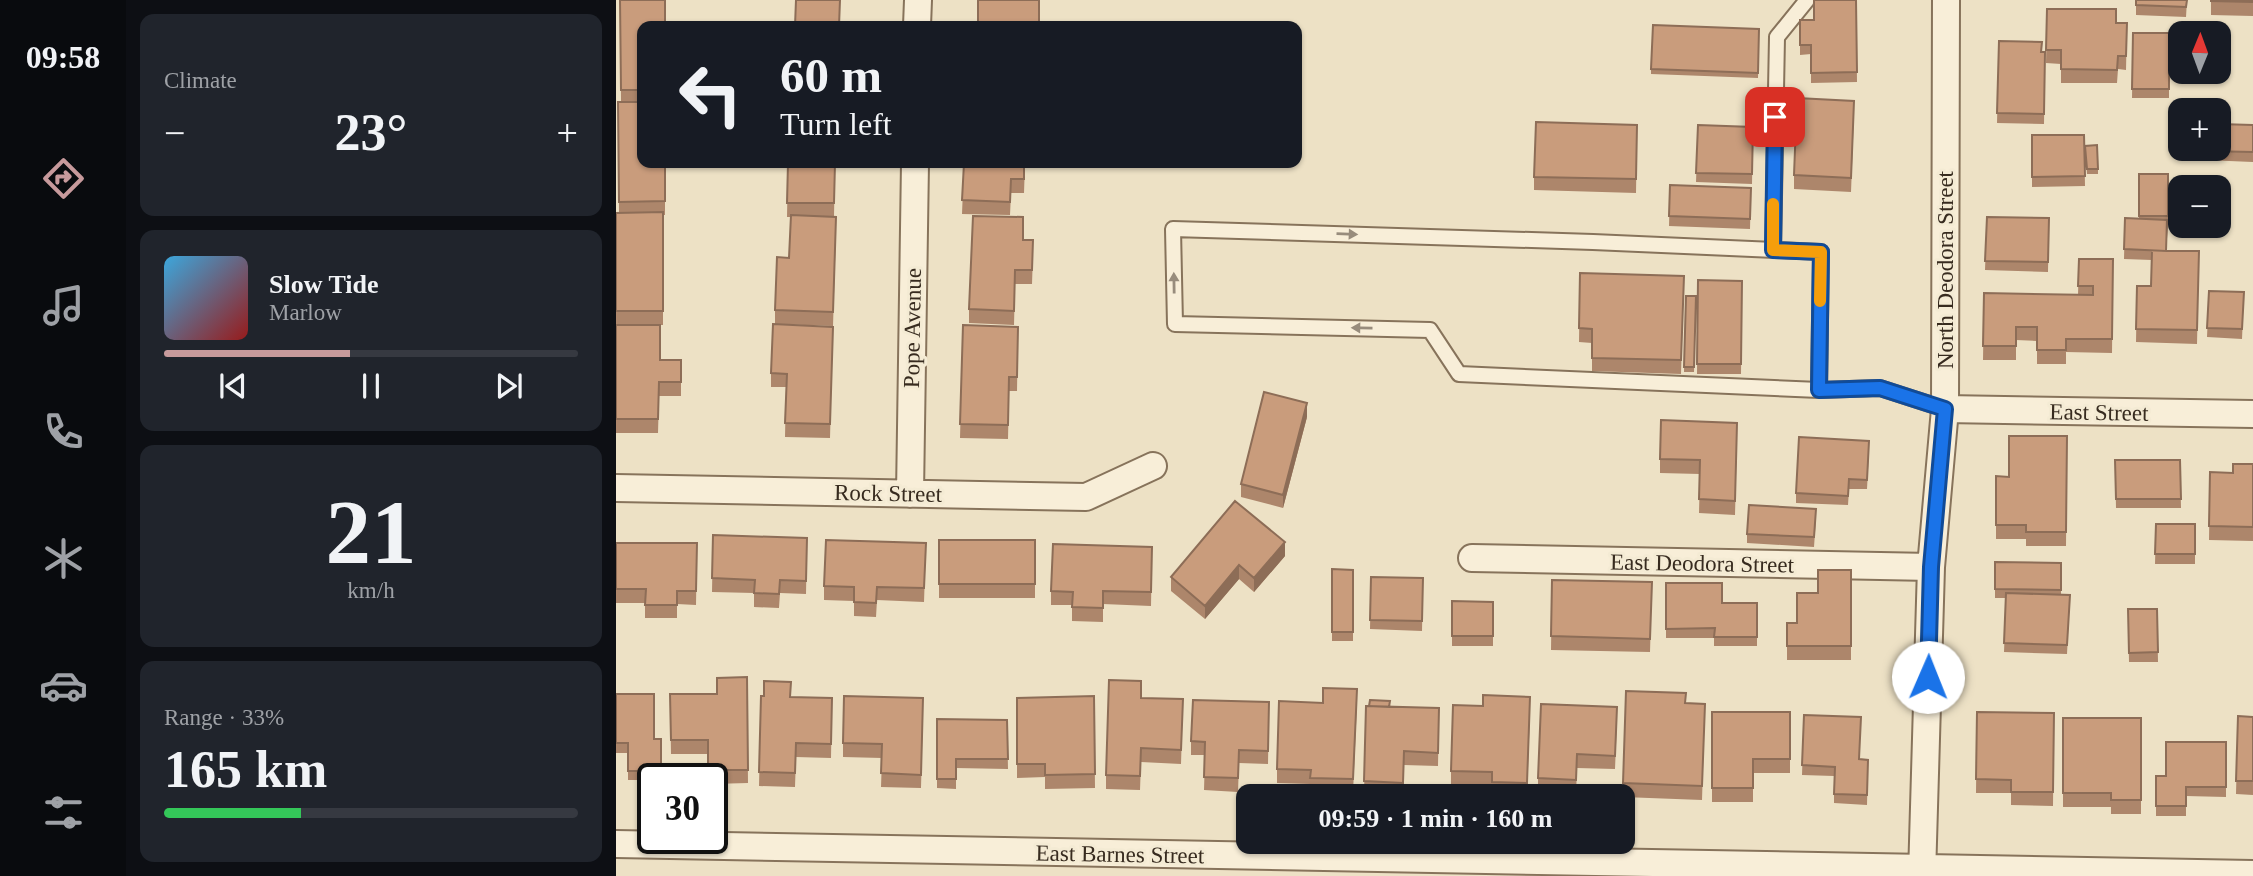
<!DOCTYPE html>
<html lang="en">
<head>
<meta charset="utf-8">
<style>
  body { margin:0; font-family:Georgia,serif; background:#20242c; color:#f1f3f6; height:100vh; display:flex; flex-direction:column; font-size:26px; white-space:nowrap }
  * { box-sizing:border-box; margin:0 }
  p { font-size:23px; color:#9ea1a6 }
  .icon { flex:none; width:38px; height:38px; fill:none; stroke:currentColor; stroke-width:2; stroke-linecap:round; stroke-linejoin:round }
  .map { position:relative; flex:1; overflow:hidden }
  .side { display:flex; flex-direction:column; gap:14px; padding:14px; background:#0d0f14; width:490px }
  .side>* { flex:none }
  .guide { position:absolute; left:21px; top:21px; width:665px; height:147px; border-radius:14px; box-shadow:0 2px 5px #0004; background:#171b24; color:#f1f3f6; overflow:hidden }
  .needle { width:46px; rotate:1deg }
  .controls { position:absolute; left:1552px; top:21px; display:grid; gap:14px }
  .controls a { display:grid; place-items:center; width:63px; height:63px; border-radius:14px; background:#171b24; box-shadow:0 2px 5px #0004; font-size:35px }
  .speed { position:absolute; left:21px; top:763px; display:flex; gap:14px; font-size:35px; font-weight:700; text-align:center }
  .speed>* { display:grid; place-content:center; width:91px; height:91px; border-radius:50%; background:#171b24; box-shadow:0 2px 5px #0004; line-height:1 }
  .speed .limit { border:4px solid #111; border-radius:10px; background:#fff; color:#111 }
  .pin { position:absolute; display:grid; place-items:center; width:60px; height:60px; color:#fff; margin:-30px; border-radius:14px; box-shadow:0 4px 10px #0006 }
  .me { position:absolute; width:77px; margin:-38px; rotate:1deg; stroke-linejoin:round; filter:drop-shadow(0 0 5px #0008) }
  .turn { display:flex; align-items:center; gap:24px; height:147px; padding:0 28px; font-size:32px }
  .turn .icon { width:91px; height:91px; stroke-width:2.5 }
  .turn b { display:block; font-size:49px; line-height:60px }
  .big { font-size:52px; font-weight:600; line-height:1.1 }
  .side .tile { flex:1; display:flex; flex-direction:column; justify-content:center; gap:10px; min-width:0; padding:0 24px; border-radius:14px; background:#20242c }
  .side .dial { align-items:center; gap:0 }
  .dial b { font-size:91px; line-height:1 }
  .song { display:flex; align-items:center; gap:21px }
  .cover { width:84px; height:84px; border-radius:10px; background:linear-gradient(135deg,hsl(200 70% 55%),hsl(0 70% 35%)) }
  .played { height:7px; border-radius:4px; background:linear-gradient(90deg,#c79a9c 45%,#363941 45%) }
  .keys { display:flex; justify-content:space-around; direction:ltr }
  .heat { display:flex; justify-content:space-between; align-items:center; font-size:38px; direction:ltr }
  .charge { height:10px; border-radius:5px; background:linear-gradient(90deg,#34c759 33%,#363941 0) }
  .trip { position:absolute; left:620px; top:784px; width:399px; height:70px; border-radius:14px; background:#171b24; box-shadow:0 2px 5px #0004; font-weight:600; line-height:70px; text-align:center }
  main { display:flex; flex:1; min-height:0 }
  .tab-bar { display:flex; flex-direction:column; width:126px; justify-content:space-around; align-items:center; background:#090b0e; color:#9ea1a6 }
  .tab-bar .icon { width:49px; height:49px }
  .tab-bar .active { color:#c79a9c }
  .tab-bar b { font-size:32px; color:#f1f3f6 }
  .map>svg:first-child { display:block }
</style>
</head>
<body>
<main>
<nav class="tab-bar">
<b>09:58</b>
<svg class="icon active" aria-label="directions" viewBox="0 0 24 24"><path d="M12 3l9 9-9 9-9-9zM9 14v-3h6M13 9l2 2-2 2"/></svg>
<svg class="icon" aria-label="music" viewBox="0 0 24 24"><path d="M9 18V5l10-2v13"/><circle cx="6" cy="18" r="3"/><circle cx="16" cy="16" r="3"/></svg>
<svg class="icon" aria-label="phone" viewBox="0 0 24 24"><path d="M5 4h4l2 5-3 2q2 4 5 5l2-3 5 2v4C11 20 4 13 5 4z"/></svg>
<svg class="icon" aria-label="climate" viewBox="0 0 24 24"><path d="M12 3v18M4 7l16 10M4 17L20 7"/></svg>
<svg class="icon" aria-label="car" viewBox="0 0 24 24"><path d="M5 17H2v-5l4-1 3-4h7l3 4 3 1v5h-3M9 17h6M6 11h13"/><circle cx="7" cy="17" r="2"/><circle cx="17" cy="17" r="2"/></svg>
<svg class="icon" aria-label="filters" viewBox="0 0 24 24"><path d="M4 7h16M4 17h16"/><circle cx="9" cy="7" r="2"/><circle cx="15" cy="17" r="2"/></svg>
</nav>
<section class="side">
<div class="tile"><p>Climate</p>
<div class="heat"><a>−</a><b class="big">23°</b><a>+</a></div>
</div>
<div class="tile">
<div class="song"><i class="cover"></i><div><b>Slow Tide</b><p>Marlow</p></div></div>
<div class="played"></div>
<div class="keys"><svg class="icon" aria-label="previous" viewBox="0 0 24 24"><path d="M18 5L8 12l10 7zM5 5v14"/></svg><svg class="icon" aria-label="pause" viewBox="0 0 24 24"><path d="M8 5v14M16 5v14"/></svg><svg class="icon" aria-label="next" viewBox="0 0 24 24"><path d="M6 5l10 7-10 7zM19 5v14"/></svg></div>
</div>
<div class="tile dial"><b>21</b><p>km/h</p></div>
<div class="tile"><p>Range · 33%</p><b class="big">165 km</b><div class="charge"></div></div>
</section>
<div class="map">
<svg width="1637" height="876" viewBox="0 0 1637 876">
  <rect width="100%" height="100%" fill="#ede1c5"/>
  <g fill="none" stroke-linecap="round" stroke-linejoin="round">
    <!-- service casing -->
    <g stroke="#87735b" stroke-width="18">
      <path id="service" d="M1157,250L1161,37L1191,0
        M1203,390L1205,252L977,242L557,229L559,324L814,330L843,374L1203,390L1264,388L1329,409"/>
    </g>
    <!-- minor casing -->
    <g stroke="#87735b" stroke-width="30">
      <path id="minor" d="M301,26L302,0
        M1329,409L1637,414
        M0,488L470,497L537,466
        M294,494L299,163
        M856,558L1315,567
        M0,844L1637,874
        M1306,876L1315,567L1329,409L1330,0"/>
    </g>
    <!-- service -->
    <use href="#service" stroke="#f8eed8" stroke-width="14"/>
    <!-- minor -->
    <use href="#minor" stroke="#f8eed8" stroke-width="26"/>
  </g>
  <!-- wall -->
  <path fill="#ad866b" d="M4,0L26,26V163H68L49,164V215H47V325H0V213H3L2,102H5Z
    M1240,0L1241,82L1195,83V54L1184,55V20H1198Z
    M1520,0H1571L1570,17L1520,15Z
    M1595,0H1637V16L1595,15Z
    M1431,9L1500,23H1511L1510,70L1502,69L1501,83H1445V64L1430,63Z
    M1143,29L1142,78L1035,74V69Z
    M1517,33H1553V98H1516Z
    M1383,41L1429,52L1428,124L1381,123Z
    M1238,114L1235,192L1178,189V175Z
    M1021,125L1020,193L918,190V177Z
    M1082,125L1137,127L1136,184L1080,182Z
    M1637,125V162L1589,160V149Z
    M1416,135H1468L1469,186L1416,187Z
    M1469,146L1482,169V174H1471Z
    M172,163H219L218,216L220,230L217,326L159,324V310L173,258L175,217H171Z
    M348,163H409L408,193H395L394,215L346,214Z
    M1523,174H1552V225L1550,251H1583L1581,344L1520,342L1521,286H1535L1536,260L1508,259L1509,218L1523,219Z
    M1054,185L1135,188L1134,229L1053,226Z
    M1371,217L1433,218L1432,272L1369,270Z
    M407,240L417,254L416,284H399L398,325L353,323V309Z
    M1463,259H1497L1496,353L1450,352V364H1421V341L1400,340V360H1367L1368,293L1462,295Z
    M964,273L1068,276L1065,374L976,371V343L963,342Z
    M1082,280L1126,281L1125,374H1081Z
    M1593,291L1628,292L1626,339L1591,337Z
    M1070,296H1080L1078,372H1068Z
    M0,325L44,360H65V396H43L42,433H0Z
    M347,325L402,327L401,391H393L392,439L344,438Z
    M217,327L214,438L169,437L170,387H155V373Z
    M691,417L667,508L625,497V484Z
    M1451,436L1450,546H1410V539H1380V476L1393,477Z
    M1121,437L1119,515L1083,513L1084,474L1044,473V459Z
    M1253,450L1251,489H1233L1232,505L1180,503V493Z
    M1499,460H1564L1565,508H1500Z
    M1637,464V541L1593,540L1594,472L1617,473Z
    M1200,518L1198,547L1131,543V534Z
    M1540,524H1579V564H1539Z
    M97,535L191,538L190,594L164,593L163,608L138,607V593L96,592Z
    M323,540H419V598H323Z
    M0,543H81L80,605L61,604V618H29V603H0Z
    M310,543L308,602L261,600L260,617L238,616V601L208,600V586Z
    M536,547L535,606L487,604V622L456,621V605H435V591Z
    M669,556L638,592L623,579L589,619L555,591V577Z
    M1445,563V594L1454,595L1451,654L1388,652L1390,598H1379V589Z
    M716,569L737,570V641H716Z
    M1235,570V660H1171V623H1181L1202,593Z
    M755,577L807,578L806,631L754,629Z
    M936,580L1036,582L1034,652L935,650Z
    M1050,583L1106,603H1141V646H1098V638H1050Z
    M836,601L877,602V646H836Z
    M1512,609H1541L1542,662H1513Z
    M131,677L132,783L96,784V779H92V754H55L54,694H101Z
    M0,694L38,739H45V779H37V780H12V753H0Z
    M145,696L216,698L215,758L180,757L179,787L143,786Z
    M478,696L479,788L429,789V777L401,778V698Z
    M525,698L567,699L565,764L525,762L524,790L490,789V775Z
    M653,702L652,764L623,763L622,792L588,790L589,755H575V741Z
    M707,703H741L737,793L694,791V784L661,783V769Z
    M1089,704L1086,800L1007,797V783Z
    M750,706L823,708L822,766L788,765L787,796L748,795Z
    M914,711L911,796H876V786L835,785V771Z
    M307,712L305,788L265,787L266,758L227,757V743Z
    M1096,712H1174V773H1137V802H1096Z
    M1361,712L1438,713L1437,806L1395,805V793H1360Z
    M1188,715L1243,759L1252,760L1251,805L1218,803V776L1186,775Z
    M1622,716L1637,717V795L1620,794Z
    M1447,718H1525V814H1495V807H1447Z
    M321,719L391,720L392,769L340,768V789L321,788Z
    M1001,721L999,769L961,768L960,794L922,792V778Z
    M1610,742V797L1570,796V816H1540V776H1550Z"/>
  <!-- shaded-wall -->
  <path fill="#8d6d57" d="M691,403V417L667,508V495Z
    M669,542V556L638,592V578Z
    M623,565V579L589,619V606Z"/>
  <!-- building -->
  <path fill="#c99c7c" stroke="#8d6d57" stroke-width="2" d="M4,0H49V26H26V90H5Z
    M180,0H224L223,26H179Z
    M362,0H423V26H362Z
    M1198,0H1240L1241,72L1195,73V45H1184V20H1198Z
    M1520,0H1571L1570,7L1520,5Z
    M1595,0H1637V2L1595,1Z
    M1431,9H1500V23H1511L1510,56H1502L1501,70L1445,69V50H1430Z
    M1037,25L1143,29L1142,73L1035,69Z
    M1517,33H1553V89H1516Z
    M1383,41L1426,42L1425,52H1429L1428,114L1381,113Z
    M1181,98L1238,101L1235,178L1178,175Z
    M2,102H26V163H49V201L3,202Z
    M920,122L1021,125L1020,179L918,177Z
    M1603,124L1637,125V152L1589,151V149H1603Z
    M1082,125L1137,127L1136,174L1080,173Z
    M1416,135H1468L1469,176L1416,177Z
    M1481,145L1482,169H1471L1469,146Z
    M172,163H219L218,203H171Z
    M348,163H408V179H395L394,202L346,200Z
    M1523,174H1552V216H1523Z
    M1054,185L1135,188L1134,219L1053,216Z
    M47,212V311H0V213Z
    M175,215L220,217L217,312L159,310L161,257L173,258Z
    M357,216L407,217V240H417L416,270H399L398,311L353,309Z
    M1371,217L1433,218L1432,262L1369,261Z
    M1509,218L1551,220L1550,251L1508,249Z
    M1536,251H1583L1581,330L1520,329L1521,286H1535Z
    M1463,259H1497L1496,339H1450V350H1421V327H1400V346H1367L1368,293L1477,295V286H1462Z
    M964,273L1068,276L1065,360L976,358V329L963,328Z
    M1082,280L1126,281L1125,364H1081Z
    M1593,291L1628,292L1626,329L1591,328Z
    M1070,296H1080L1078,367H1068Z
    M157,324L217,327L214,424L169,423L171,374L155,373Z
    M0,325H44V360H65V382H43L42,419H0Z
    M347,325L402,327L401,377H393L392,425L344,424Z
    M648,392L691,403L667,495L625,484Z
    M1045,420L1121,423L1119,501L1083,499L1084,460L1044,459Z
    M1393,436H1451L1450,532H1410V525H1380V476L1393,477Z
    M1183,437L1253,441L1251,480L1233,479L1232,496L1180,493Z
    M1499,460H1564L1565,499H1500Z
    M1617,464H1637V527L1593,526L1594,472L1617,473Z
    M619,501L669,542L638,578L623,565L589,606L555,577Z
    M1133,505L1200,509L1198,537L1131,534Z
    M1540,524H1579V554H1539Z
    M97,535L191,538L190,581L164,580L163,594L138,593L139,580L96,578Z
    M210,540L310,543L308,588L261,587L260,603L238,602V587L208,586Z
    M323,540H419V584H323Z
    M0,543H81L80,591H61V605H29L30,589H0Z
    M437,544L536,547L535,592L487,591V608L456,607L457,592L435,591Z
    M1379,562L1445,563V590L1379,589Z
    M716,569L737,570V632H716Z
    M1202,570H1235V646H1171V623H1181V593H1202Z
    M755,577L807,578L806,621L754,620Z
    M936,580L1036,582L1034,639L935,636Z
    M1050,583H1106V603H1141V637H1098L1099,628L1050,629Z
    M1390,593L1454,595L1451,645L1388,643Z
    M836,601L877,602V636H836Z
    M1512,609H1541L1542,652L1513,653Z
    M131,677L132,770H92V740H55L54,694H101V678Z
    M493,680L525,681V698L567,699L565,750L525,748L524,776L490,775Z
    M148,681L175,682L174,697L216,698L215,744L180,743L179,773L143,772L145,696H148Z
    M707,688L741,689L737,779L694,778L695,770L661,769L663,701L707,703Z
    M1010,691L1070,693L1069,703L1089,704L1086,786L1007,783Z
    M0,694H38V739H45V771H12V743H0Z
    M867,695L914,697L911,783L876,782V772L835,771L837,705L867,706Z
    M228,696L307,698L305,775L265,773L266,744L227,743Z
    M478,696L479,774L429,775V764H401V698Z
    M577,700L653,702L652,751L623,750L622,778L588,777L589,742L575,741Z
    M754,700L774,701L773,707L753,706Z
    M925,704L1001,707L999,756L961,754L960,780L922,778Z
    M750,706L823,708L822,753L788,751L787,783L748,781Z
    M1096,712H1174V759H1137V788H1096Z
    M1361,712L1438,713L1437,792H1395V780L1360,779Z
    M1188,715L1245,717L1243,759L1252,760L1251,795L1218,794L1219,767L1186,765Z
    M1622,716L1637,717V781H1620Z
    M1447,718H1525V800H1495V793H1447Z
    M321,719L391,720L392,759H340V779H321Z
    M1550,742H1610V787H1570V806H1540V776H1550Z"/>
  <!-- one-way arrows -->
  <defs><path id="oneway-solid" d="M-6-.8H1V-3.2L6.5 0L1 3.2V.8H-6Z" transform="scale(1.75)"/></defs>
  <g fill="#988c7c">
    <use href="#oneway-solid" transform="translate(731 234) rotate(2)"/>
    <use href="#oneway-solid" transform="translate(558 283) rotate(-91)"/>
    <use href="#oneway-solid" transform="translate(746 328) rotate(-179)"/>
  </g>
  <g fill="none" stroke-linecap="round" stroke-linejoin="round">
    <!-- route casing -->
    <g stroke="#114b97" stroke-width="18">
      <path id="route" d="M1159,117L1157,250L1205,252L1203,390L1264,388L1329,409L1315,567L1312,677"/>
    </g>
    <!-- route -->
    <use href="#route" stroke="#1a73e8" stroke-width="12"/>
    <!-- slow -->
    <path stroke="#f59e0b" stroke-width="12" d="M1157,204V250L1205,252L1204,301"/>
  </g>
  <g text-anchor="middle" stroke-width="6" stroke-linejoin="round" paint-order="stroke">
    <!-- street labels -->
    <g font-size="23" fill="#372b1f" stroke="#f4ebd4">
      <text transform="translate(1329 270) rotate(-90)" y="8">North Deodora Street</text>
      <text transform="translate(296 328) rotate(-89)" y="8">Pope Avenue</text>
      <text transform="translate(1483 412) rotate(1)" y="8">East Street</text>
      <text transform="translate(272 493) rotate(1)" y="8">Rock Street</text>
      <text transform="translate(1086 563) rotate(1)" y="8">East Deodora Street</text>
      <text transform="translate(504 854) rotate(1)" y="8">East Barnes Street</text>
    </g>
  </g>
</svg>
<div class="controls">
<a><svg class="needle" viewBox="-14 -14 28 28"><path d="M0-13l5 13h-10z" fill="#e53935"/><path d="M0 13l5-13h-10z" fill="#9ea1a6"/></svg></a>
<a>+</a>
<a>−</a>
</div>
<div class="speed"><div class="limit">30</div></div>
<div class="pin" style="left:1159px;top:117px;background:#d93025"><svg class="icon" aria-label="arrive" viewBox="0 0 24 24"><path d="M6 21V4h12l-3 4 3 4H6"/></svg></div>
<svg class="me" style="left:1312px;top:677px" viewBox="-20 -20 40 40"><circle r="19" fill="#fff"/><path d="M0-13L10 11 0 6-10 11z" fill="#1a73e8"/></svg>
<div class="trip">09:59 · 1 min · 160 m</div>
<div class="guide">
<div class="turn"><svg class="icon" aria-label="left" viewBox="0 0 24 24"><path d="M17 20v-9H6M10 6l-5 5 5 5"/></svg><div><b>60 m</b>Turn left</div></div>
</div>
</div>
</main>
</body>
</html>
